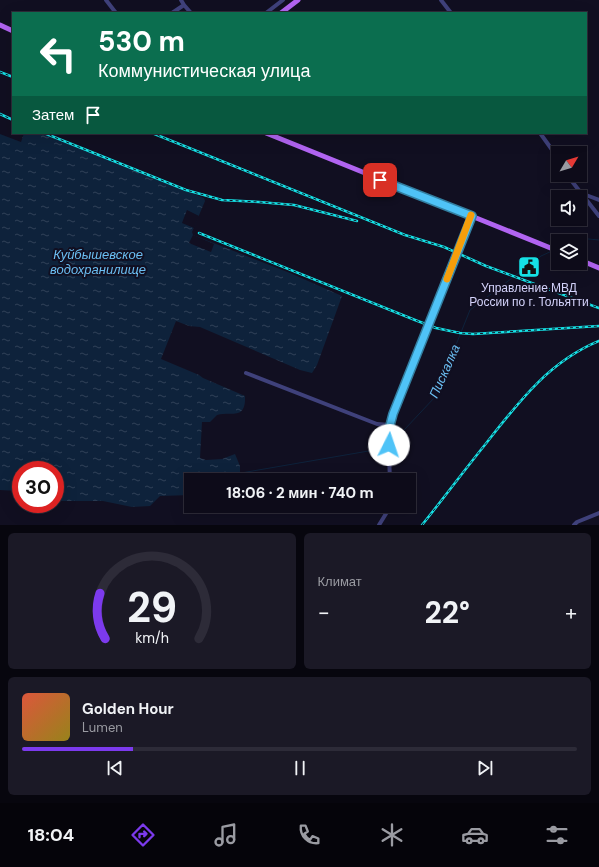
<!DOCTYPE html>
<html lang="ru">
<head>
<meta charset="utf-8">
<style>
  body { margin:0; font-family:"DM Sans",sans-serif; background:#1b1926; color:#f1f3f6; height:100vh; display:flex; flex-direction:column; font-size:15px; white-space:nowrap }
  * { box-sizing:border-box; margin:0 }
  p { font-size:13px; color:#9a9ba2 }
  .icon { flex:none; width:22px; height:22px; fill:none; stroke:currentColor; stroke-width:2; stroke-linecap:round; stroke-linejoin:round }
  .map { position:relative; height:525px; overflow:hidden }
  .details { display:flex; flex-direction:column; gap:8px; padding:8px; background:#07060e; flex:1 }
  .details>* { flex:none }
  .banner { position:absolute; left:12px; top:12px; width:575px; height:122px; border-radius:0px; box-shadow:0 4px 16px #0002,0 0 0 1px #2d2b38; background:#0b6e4f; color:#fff; overflow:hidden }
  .needle { width:26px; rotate:52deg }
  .controls { position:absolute; left:551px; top:146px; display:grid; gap:8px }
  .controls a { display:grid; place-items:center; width:36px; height:36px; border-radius:0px; background:#0d0b19; box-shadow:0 4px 16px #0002,0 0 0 1px #2d2b38; font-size:20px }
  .speed { position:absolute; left:12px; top:461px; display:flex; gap:8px; font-size:20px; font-weight:700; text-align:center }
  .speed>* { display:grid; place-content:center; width:52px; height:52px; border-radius:50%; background:#0d0b19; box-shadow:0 4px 16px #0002,0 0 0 1px #2d2b38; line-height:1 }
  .speed .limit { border:6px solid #d22; background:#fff; color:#111 }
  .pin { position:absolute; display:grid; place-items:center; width:34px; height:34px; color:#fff; margin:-17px; border-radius:8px; box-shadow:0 2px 6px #0006 }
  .me { position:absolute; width:44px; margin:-22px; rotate:4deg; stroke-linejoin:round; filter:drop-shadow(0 0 3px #0008) }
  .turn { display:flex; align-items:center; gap:14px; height:84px; padding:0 20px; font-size:18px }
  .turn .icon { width:52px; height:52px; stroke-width:2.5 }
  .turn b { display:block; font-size:28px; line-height:34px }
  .then { display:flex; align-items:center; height:38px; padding:0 20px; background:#0003; gap:8px; font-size:15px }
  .big { font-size:30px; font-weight:700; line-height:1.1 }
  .details .widget { flex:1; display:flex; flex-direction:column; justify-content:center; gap:6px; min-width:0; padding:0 14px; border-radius:6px; background:#1b1926 }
  .details .dial { align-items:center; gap:0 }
  .dial svg { height:104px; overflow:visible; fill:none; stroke:#2d2b38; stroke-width:7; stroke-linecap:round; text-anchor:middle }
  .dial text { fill:#f1f3f6; stroke:none }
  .song { display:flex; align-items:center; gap:12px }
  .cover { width:48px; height:48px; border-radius:6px; background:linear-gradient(135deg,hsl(10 70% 55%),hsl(50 70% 35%)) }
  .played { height:4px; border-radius:2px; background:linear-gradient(90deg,#7c3aed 20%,#2d2b38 20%) }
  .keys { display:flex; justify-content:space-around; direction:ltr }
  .heat { display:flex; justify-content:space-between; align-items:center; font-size:22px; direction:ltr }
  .details .tiles { flex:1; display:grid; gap:8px; grid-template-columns:1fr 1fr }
  .widget:last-child { grid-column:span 2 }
  .trip { position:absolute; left:184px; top:473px; width:232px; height:40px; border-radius:0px; background:#0d0b19; box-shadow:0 4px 16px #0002,0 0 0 1px #2d2b38; font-weight:700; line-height:40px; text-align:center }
  .tabs { display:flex; height:64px; justify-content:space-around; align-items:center; background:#05040a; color:#9a9ba2 }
  .tabs .icon { width:28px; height:28px }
  .tabs .current { color:#7c3aed }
  .tabs b { font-size:18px; color:#f1f3f6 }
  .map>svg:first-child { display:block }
</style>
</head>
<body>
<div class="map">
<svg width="599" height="525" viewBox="0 0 599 525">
  <defs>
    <pattern id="water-ripples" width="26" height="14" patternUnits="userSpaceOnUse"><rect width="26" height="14" fill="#0e223b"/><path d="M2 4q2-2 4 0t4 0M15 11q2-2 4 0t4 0" fill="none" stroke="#304158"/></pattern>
  </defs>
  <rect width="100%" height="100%" fill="#110f21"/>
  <!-- water -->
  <path fill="url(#water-ripples)" d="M0,116L13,121V133H43L204,198L205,201L192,232L193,235L290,273L342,296L317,365L312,373L300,370L200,327L189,326L176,321L161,359L199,375L203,378L245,396C246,421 231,411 217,415L210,422H202L200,458L206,460L222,459L235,454L240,466V480H191V495L160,496L150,506L132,507L103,501H55V470H21V499L19,498L18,491L0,490Z"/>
  <!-- pier -->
  <path fill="#110f21" d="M0,116L13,121V133H24L21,142L0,134Z
    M187,210L199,216L194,228L182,223Z
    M193,235L214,244L211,252L189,243Z"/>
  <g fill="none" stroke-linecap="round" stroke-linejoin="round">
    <!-- stream -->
    <path stroke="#0e223b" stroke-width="1" d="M572,241L578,238L599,240
      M390,445L435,397L470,310L541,256L552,251
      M241,473L386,448"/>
    <!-- minor -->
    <path stroke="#3f417b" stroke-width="4" d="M106,0L116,13
      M441,0L451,13
      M184,5L191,13
      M172,13L184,5L181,0
      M266,13L283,0
      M540,133L558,158
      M567,175L599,216
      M582,195H586L599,200
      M246,373L377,424L390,425
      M390,480L388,433L393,414L472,216
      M379,525L387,512L388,506
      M574,525L577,522L599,513"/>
    <!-- major -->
    <path stroke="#b164f1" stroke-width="5" d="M281,13L298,0
      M0,25L13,31
      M266,133L558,251
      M580,260L599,268"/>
    <!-- rail casing -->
    <g stroke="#15e1e5" stroke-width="2.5">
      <path id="rail" d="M0,72L13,77
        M0,114L13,120
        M44,133L186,190L222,200L259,202L294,205L357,221
        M152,133L405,235L444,247L486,266L599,308
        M199,233L415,320L436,328L460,333L473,334L599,326
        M422,525C443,499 463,472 484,446C517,404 548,362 599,341"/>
    </g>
    <!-- rail -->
    <use href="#rail" stroke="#110f21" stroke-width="1" stroke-dasharray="3" stroke-linecap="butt"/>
  </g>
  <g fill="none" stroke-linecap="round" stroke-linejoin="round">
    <!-- route casing -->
    <g stroke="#337fa1" stroke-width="10">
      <path id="route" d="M380,180L472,216L393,414L388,433L389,445"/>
    </g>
    <!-- route -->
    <use href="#route" stroke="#4fc3f7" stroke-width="7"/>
    <!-- slow -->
    <path stroke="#f59e0b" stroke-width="7" d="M447,279L471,215"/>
  </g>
  <!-- icons -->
  <defs>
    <g id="civic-square" transform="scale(1.15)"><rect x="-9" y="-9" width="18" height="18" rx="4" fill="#15e1e5" stroke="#110f21"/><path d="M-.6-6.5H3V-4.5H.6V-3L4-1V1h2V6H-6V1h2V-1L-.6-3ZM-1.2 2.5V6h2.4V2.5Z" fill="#111"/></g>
  </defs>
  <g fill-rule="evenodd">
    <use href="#civic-square" x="529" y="267"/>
  </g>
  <g text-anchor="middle" stroke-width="4" stroke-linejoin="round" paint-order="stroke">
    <!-- poi labels -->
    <g font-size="12" fill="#d4d3fb" stroke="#110f21">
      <text x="529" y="292">Управление МВД<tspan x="529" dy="14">России по г. Тольятти</tspan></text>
    </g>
    <!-- water labels -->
    <g font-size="13" font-style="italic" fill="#6bbef2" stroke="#110f21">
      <text x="98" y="259">Куйбышевское<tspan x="98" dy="15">водохранилище</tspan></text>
      <text transform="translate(444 371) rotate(-66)" y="5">Пискалка</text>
    </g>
  </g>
</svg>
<div class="controls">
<a><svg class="needle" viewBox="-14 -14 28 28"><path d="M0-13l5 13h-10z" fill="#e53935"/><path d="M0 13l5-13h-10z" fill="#9a9ba2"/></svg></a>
<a><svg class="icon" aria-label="sound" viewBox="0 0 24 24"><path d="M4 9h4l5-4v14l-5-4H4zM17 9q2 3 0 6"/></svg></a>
<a><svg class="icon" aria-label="layers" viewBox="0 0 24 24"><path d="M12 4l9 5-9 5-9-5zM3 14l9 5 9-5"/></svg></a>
</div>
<div class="speed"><div class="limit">30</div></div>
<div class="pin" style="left:380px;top:180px;background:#d93025"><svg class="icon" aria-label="arrive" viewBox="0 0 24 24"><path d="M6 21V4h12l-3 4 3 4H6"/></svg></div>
<svg class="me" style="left:389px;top:445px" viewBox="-20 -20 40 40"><circle r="19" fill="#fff"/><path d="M0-13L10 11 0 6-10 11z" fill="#4fc3f7"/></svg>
<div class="trip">18:06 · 2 мин · 740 m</div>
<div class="banner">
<div class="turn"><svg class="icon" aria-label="left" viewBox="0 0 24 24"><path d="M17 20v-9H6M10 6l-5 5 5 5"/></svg><div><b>530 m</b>Коммунистическая улица</div></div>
<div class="then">Затем<svg class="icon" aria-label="arrive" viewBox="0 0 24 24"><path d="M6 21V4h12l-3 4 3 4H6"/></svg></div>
</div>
</div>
<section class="details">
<div class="tiles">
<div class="widget dial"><svg viewBox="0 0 100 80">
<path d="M14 69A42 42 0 1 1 86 69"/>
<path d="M14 69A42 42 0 0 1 10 34" stroke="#7c3aed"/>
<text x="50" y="56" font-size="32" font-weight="700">29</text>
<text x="50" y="72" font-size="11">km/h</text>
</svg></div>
<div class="widget"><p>Климат</p>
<div class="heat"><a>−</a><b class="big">22°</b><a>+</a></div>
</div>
<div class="widget">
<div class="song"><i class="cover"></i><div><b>Golden Hour</b><p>Lumen</p></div></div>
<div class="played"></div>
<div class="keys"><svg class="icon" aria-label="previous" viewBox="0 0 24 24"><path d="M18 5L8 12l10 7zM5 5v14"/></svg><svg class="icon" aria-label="pause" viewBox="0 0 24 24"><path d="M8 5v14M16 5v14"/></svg><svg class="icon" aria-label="next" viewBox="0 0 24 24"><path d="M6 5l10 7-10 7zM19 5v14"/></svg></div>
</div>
</div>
</section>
<nav class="tabs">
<b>18:04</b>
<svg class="icon current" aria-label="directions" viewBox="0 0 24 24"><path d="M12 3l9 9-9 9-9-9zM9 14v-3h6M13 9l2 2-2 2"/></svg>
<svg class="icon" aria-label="music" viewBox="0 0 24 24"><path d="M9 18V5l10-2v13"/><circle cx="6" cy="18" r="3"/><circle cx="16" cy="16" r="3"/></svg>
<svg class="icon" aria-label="phone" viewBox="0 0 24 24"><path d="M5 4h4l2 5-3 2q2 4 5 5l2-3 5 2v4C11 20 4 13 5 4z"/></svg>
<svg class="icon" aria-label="climate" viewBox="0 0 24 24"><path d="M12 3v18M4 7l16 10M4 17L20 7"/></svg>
<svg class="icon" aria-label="car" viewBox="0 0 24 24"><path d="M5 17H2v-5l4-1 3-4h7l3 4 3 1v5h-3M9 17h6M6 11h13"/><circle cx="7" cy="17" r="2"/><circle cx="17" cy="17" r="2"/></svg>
<svg class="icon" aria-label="filters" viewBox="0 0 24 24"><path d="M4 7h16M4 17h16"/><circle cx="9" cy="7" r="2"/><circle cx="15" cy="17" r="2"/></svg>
</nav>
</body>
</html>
